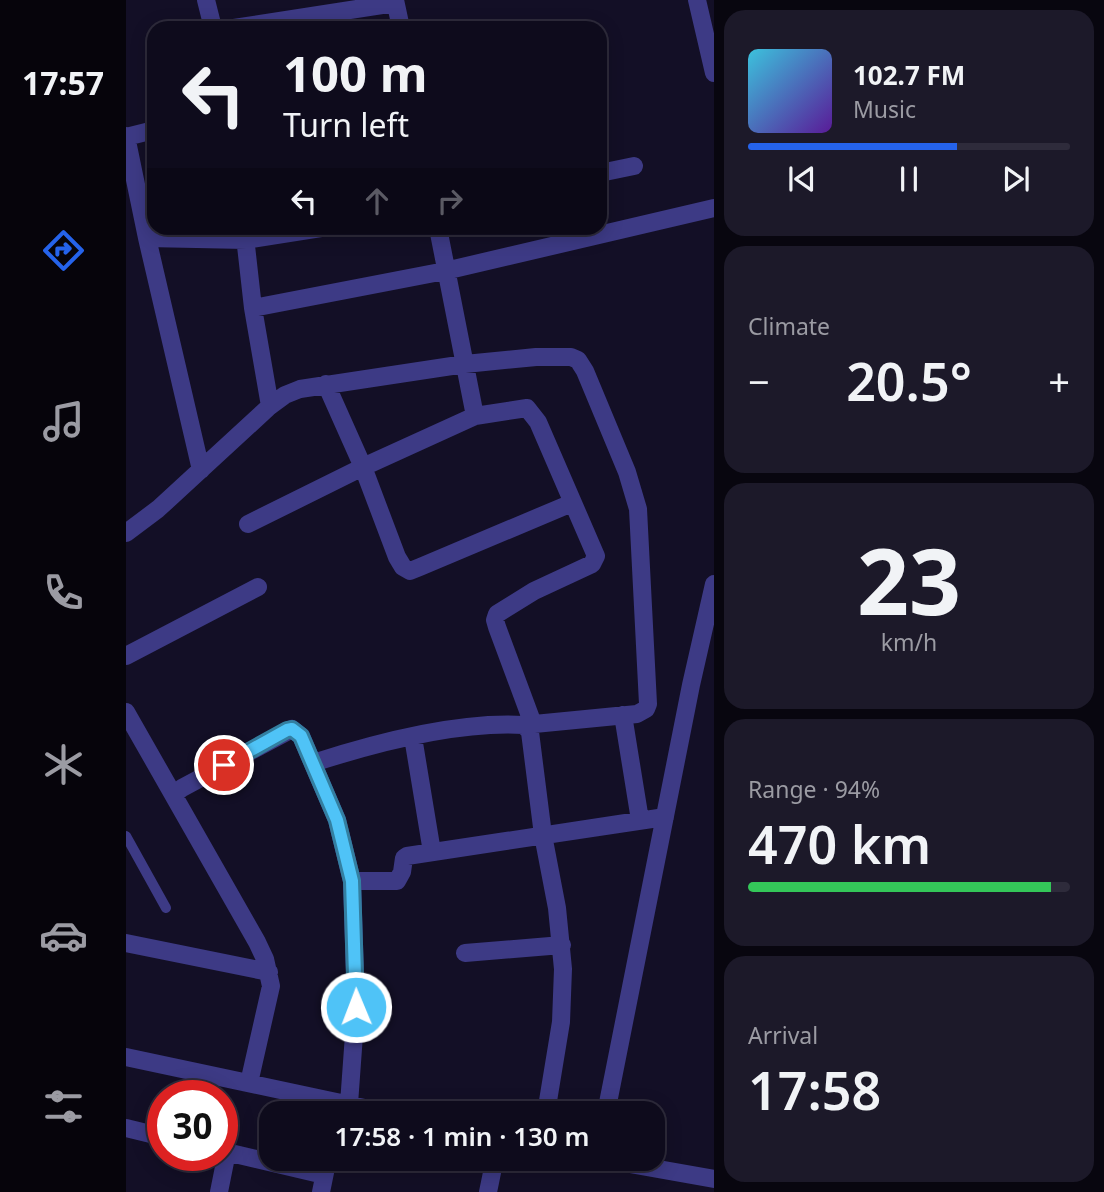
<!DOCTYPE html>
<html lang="en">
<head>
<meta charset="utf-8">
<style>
  body { margin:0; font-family:"Noto Sans",sans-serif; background:#1c1929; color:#f1f3f6; height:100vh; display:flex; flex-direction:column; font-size:26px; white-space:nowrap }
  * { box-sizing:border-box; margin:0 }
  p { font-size:23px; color:#9b9ba3 }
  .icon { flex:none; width:38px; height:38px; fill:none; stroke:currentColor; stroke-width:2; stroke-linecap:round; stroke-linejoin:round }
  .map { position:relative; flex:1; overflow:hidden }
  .drawer { display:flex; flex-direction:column; gap:10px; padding:10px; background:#08060f; width:390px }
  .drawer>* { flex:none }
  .guide { position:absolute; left:21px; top:21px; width:460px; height:214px; border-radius:21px; box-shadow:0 4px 18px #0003,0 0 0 2px #2e2b3b; background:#0e0b1c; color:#f1f3f6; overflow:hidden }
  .speed { position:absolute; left:21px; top:1080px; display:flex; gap:14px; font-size:35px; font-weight:700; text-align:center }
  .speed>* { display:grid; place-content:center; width:91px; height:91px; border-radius:50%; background:#0e0b1c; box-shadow:0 4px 18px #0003,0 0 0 2px #2e2b3b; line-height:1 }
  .speed .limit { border:10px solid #d22; background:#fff; color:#111 }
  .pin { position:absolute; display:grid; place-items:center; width:60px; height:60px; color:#fff; margin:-30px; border:4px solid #fff; border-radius:50%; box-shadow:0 2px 7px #0007 }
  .me { position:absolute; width:77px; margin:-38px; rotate:359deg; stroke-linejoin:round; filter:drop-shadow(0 0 5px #0008) }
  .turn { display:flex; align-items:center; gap:24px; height:147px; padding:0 21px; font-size:32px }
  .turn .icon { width:91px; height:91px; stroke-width:2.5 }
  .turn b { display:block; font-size:49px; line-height:60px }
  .lanes { display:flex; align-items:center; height:66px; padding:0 21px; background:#0003; justify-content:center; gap:35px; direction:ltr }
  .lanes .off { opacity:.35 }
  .big { font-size:52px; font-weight:600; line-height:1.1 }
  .drawer .tile { flex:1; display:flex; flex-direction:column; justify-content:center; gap:10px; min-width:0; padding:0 24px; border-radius:21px; background:#1c1929 }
  .drawer .dial { align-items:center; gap:0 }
  .dial b { font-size:91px; line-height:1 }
  .song { display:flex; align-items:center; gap:21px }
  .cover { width:84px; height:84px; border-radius:10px; background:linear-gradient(135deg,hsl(190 70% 55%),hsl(270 70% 35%)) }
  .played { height:7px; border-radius:4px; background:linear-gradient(90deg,#2563eb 65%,#2e2b3b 65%) }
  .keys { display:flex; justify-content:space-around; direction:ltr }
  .heat { display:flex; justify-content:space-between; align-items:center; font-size:38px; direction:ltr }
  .charge { height:10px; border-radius:5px; background:linear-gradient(90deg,#34c759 94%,#2e2b3b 0) }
  .trip { position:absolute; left:133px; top:1101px; width:406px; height:70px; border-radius:21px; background:#0e0b1c; box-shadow:0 4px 18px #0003,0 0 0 2px #2e2b3b; font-weight:600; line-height:70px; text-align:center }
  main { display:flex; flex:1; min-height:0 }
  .tabs { display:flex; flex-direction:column; width:126px; justify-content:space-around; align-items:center; background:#06040b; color:#9b9ba3 }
  .tabs .icon { width:49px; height:49px }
  .tabs .on { color:#2563eb }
  .tabs b { font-size:32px; color:#f1f3f6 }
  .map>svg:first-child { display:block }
</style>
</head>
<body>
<main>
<nav class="tabs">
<b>17:57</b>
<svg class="icon on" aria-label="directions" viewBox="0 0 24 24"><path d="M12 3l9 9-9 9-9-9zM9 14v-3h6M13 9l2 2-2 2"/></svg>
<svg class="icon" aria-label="music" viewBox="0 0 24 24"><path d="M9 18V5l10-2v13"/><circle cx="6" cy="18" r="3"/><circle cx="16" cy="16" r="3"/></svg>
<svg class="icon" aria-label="phone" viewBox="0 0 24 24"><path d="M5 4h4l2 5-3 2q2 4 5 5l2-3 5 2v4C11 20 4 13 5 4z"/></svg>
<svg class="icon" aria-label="climate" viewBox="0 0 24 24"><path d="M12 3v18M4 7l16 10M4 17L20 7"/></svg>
<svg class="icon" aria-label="car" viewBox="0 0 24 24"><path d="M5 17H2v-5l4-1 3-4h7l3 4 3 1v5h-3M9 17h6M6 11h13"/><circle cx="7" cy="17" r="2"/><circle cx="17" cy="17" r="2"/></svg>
<svg class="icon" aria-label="filters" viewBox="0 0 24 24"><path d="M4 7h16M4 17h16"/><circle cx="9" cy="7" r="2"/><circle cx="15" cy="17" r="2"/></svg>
</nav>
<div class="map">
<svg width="588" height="1192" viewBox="0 0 588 1192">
  <rect width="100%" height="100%" fill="#130f26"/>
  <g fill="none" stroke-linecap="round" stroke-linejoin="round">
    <!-- service -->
    <path stroke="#3d3a85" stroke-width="10" d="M0,836L40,908"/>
    <!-- minor -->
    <path stroke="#3d3a85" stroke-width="18" d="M80,0L87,28
      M269,0L275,28
      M571,0L588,73
      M108,28L269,3
      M0,136L21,238L75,470
      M0,137L28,130
      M474,173L508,166
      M118,228L127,308L144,406
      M312,228L349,416
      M21,238L120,240L195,228
      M127,308L319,271L588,208
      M200,384L237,467L271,557L277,567L284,571L294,567L446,503
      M122,524L237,467L349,416L401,408L412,422L470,556L466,564L408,591L371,614L369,620L371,627L407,724
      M0,533L32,509L144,406L159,395L174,389L339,364L410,357H445L452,360L459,371L501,472L512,509L522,704L520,709L511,714L398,725
      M0,656L132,587
      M0,712L49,798
      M497,715L514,820
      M287,737L306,852
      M187,763C249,743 333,721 398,725L404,732L417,835L431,908L437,969L435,1022L420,1113
      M226,881H271L276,872L278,858L281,856L539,817
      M0,943L143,972
      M339,953L436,945
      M0,1057L262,1113
      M123,1083L145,986L139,959L131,942L49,798L51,792L56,788L166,729L175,736L211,820L226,881L230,1007L223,1104
      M480,1113L565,685L588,584
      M0,1128L37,1137
      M96,1151L198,1175
      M470,1158L588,1179
      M93,1192L101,1152
      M195,1192L202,1158
      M362,1192L369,1158"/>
  </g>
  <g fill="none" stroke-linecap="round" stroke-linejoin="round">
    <!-- route casing -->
    <g stroke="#337fa1" stroke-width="18">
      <path id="route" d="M98,765L161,730L166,729L175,736L211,820L226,881L230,1007"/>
    </g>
    <!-- route -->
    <use href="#route" stroke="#4fc3f7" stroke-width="12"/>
  </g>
</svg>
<div class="speed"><div class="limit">30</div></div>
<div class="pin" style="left:98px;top:765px;background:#d93025"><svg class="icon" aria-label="arrive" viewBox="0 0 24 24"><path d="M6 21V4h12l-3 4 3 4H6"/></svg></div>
<svg class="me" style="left:230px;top:1007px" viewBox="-20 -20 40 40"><circle r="17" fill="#4fc3f7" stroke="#fff" stroke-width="3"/><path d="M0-11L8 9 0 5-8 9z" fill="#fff"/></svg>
<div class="trip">17:58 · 1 min · 130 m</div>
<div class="guide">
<div class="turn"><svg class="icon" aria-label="left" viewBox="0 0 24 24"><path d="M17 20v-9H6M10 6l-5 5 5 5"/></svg><div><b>100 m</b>Turn left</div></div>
<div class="lanes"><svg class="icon" aria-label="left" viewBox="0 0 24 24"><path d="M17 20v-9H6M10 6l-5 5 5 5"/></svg><svg class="icon off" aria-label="ahead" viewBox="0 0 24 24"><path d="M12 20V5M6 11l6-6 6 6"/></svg><svg class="icon off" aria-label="right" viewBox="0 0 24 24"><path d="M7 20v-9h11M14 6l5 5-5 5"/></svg></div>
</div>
</div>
<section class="drawer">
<div class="tile">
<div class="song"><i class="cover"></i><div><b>102.7 FM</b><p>Music</p></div></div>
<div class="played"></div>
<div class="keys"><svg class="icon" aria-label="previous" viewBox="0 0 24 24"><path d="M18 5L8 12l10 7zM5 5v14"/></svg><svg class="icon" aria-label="pause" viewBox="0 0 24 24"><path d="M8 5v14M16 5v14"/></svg><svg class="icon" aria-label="next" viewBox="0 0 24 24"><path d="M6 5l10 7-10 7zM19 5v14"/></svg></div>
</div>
<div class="tile"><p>Climate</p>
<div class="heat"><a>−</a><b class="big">20.5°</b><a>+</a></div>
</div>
<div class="tile dial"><b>23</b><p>km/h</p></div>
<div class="tile"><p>Range · 94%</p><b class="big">470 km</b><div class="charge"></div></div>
<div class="tile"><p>Arrival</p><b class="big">17:58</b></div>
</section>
</main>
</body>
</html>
